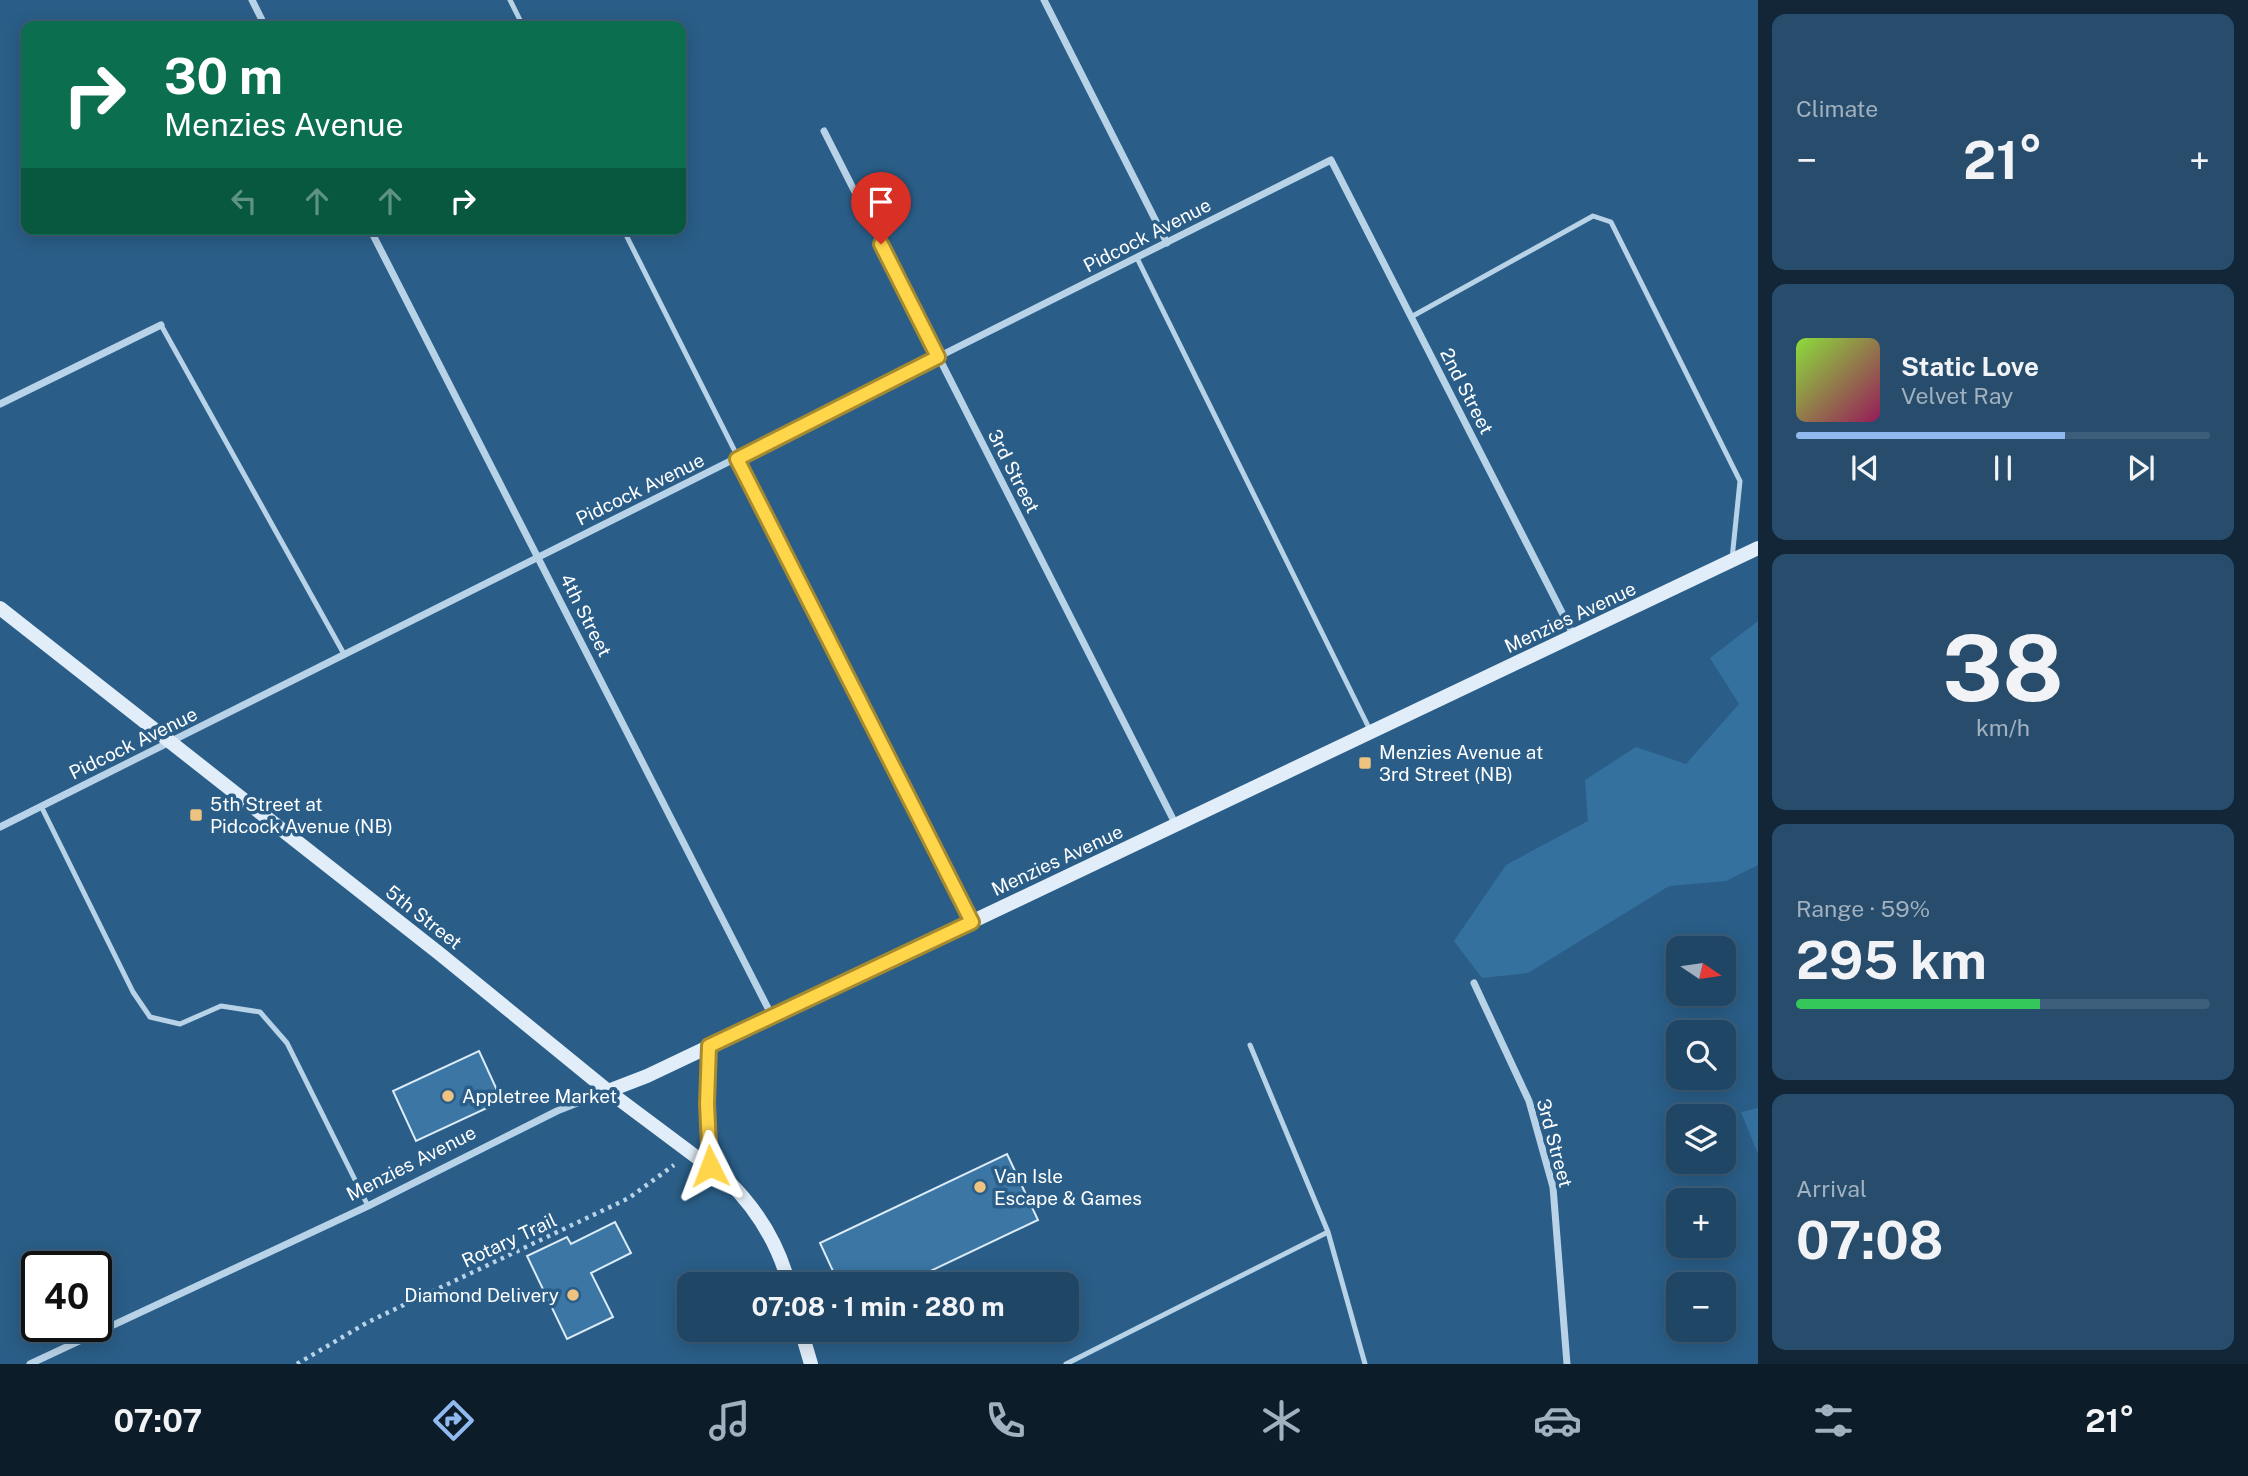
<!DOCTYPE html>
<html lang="en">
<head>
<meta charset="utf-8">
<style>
  body { margin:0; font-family:"Public Sans",sans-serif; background:#284d6c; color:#f1f3f6; height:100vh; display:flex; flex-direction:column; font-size:26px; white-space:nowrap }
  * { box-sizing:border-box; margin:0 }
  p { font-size:23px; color:#a2b1bf }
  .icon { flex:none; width:38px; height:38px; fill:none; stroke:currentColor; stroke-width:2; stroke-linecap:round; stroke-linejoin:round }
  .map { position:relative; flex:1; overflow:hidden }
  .drawer { display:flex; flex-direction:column; gap:14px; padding:14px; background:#122638; width:490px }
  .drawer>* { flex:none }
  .hud { position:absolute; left:21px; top:21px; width:665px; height:214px; border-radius:14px; box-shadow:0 4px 18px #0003,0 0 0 2px #3d5e7a; background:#0b6e4f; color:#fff; overflow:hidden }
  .needle { width:46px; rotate:103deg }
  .tools { position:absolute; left:1666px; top:936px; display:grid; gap:14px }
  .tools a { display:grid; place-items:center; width:70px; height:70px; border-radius:14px; background:#204666; box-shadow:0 4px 18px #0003,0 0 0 2px #3d5e7a; font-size:35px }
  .speed { position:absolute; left:21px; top:1251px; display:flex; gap:14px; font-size:35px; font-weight:700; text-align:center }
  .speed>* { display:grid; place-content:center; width:91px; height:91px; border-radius:50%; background:#204666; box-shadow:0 4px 18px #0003,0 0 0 2px #3d5e7a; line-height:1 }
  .speed .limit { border:4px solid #111; border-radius:10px; background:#fff; color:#111 }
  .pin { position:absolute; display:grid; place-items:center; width:60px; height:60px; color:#fff; margin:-72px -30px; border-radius:50% 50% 50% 0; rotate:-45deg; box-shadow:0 0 7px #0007 }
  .pin .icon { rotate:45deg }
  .me { position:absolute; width:77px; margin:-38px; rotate:357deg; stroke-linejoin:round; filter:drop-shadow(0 0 5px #0008) }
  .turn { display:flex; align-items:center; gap:24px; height:147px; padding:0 28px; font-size:32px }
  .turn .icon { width:91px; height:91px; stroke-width:2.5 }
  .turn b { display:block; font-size:49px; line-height:60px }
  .lanes { display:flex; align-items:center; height:66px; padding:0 28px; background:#0003; justify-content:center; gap:35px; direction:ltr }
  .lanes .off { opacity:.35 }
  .big { font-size:52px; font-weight:700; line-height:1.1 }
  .drawer .card { flex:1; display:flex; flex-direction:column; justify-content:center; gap:10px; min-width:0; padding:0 24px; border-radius:14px; background:#284d6c }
  .drawer .dial { align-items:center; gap:0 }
  .dial b { font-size:91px; line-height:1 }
  .song { display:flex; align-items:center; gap:21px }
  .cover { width:84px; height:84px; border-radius:10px; background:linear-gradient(135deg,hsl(90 70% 55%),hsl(330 70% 35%)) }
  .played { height:7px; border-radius:4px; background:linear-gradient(90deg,#90b9f0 65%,#3d5e7a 65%) }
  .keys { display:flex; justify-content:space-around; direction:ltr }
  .heat { display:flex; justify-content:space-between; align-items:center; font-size:38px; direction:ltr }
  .charge { height:10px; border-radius:5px; background:linear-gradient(90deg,#34c759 59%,#3d5e7a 0) }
  .trip { position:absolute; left:677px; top:1272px; width:402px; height:70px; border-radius:14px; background:#204666; box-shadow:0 4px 18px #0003,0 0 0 2px #3d5e7a; font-weight:700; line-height:70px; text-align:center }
  .dock { display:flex; height:112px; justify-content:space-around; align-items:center; background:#0d1c29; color:#a2b1bf }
  .dock .icon { width:49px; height:49px }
  .dock .on { color:#90b9f0 }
  .dock b { font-size:32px; color:#f1f3f6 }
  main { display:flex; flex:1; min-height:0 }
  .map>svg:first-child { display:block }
</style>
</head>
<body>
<main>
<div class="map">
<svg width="1758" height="1364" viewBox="0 0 1758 1364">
  <rect width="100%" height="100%" fill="#2a5e88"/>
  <!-- green -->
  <path fill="#35719f" d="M1758,621V865L1726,881L1669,886L1528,973L1482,978L1454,941L1506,865L1588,821L1585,780L1636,747L1686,764L1739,704L1710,658Z
    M1758,1108V1154L1741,1112Z"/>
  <!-- building -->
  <path fill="#3b76a4" stroke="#dbebf7" stroke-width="2" d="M479,1051L502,1101L416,1141L393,1091Z
    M1007,1154L1038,1220L903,1284H839L820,1243Z
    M615,1222L631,1253L591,1273L613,1317L567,1339L527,1256L567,1237L571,1244Z"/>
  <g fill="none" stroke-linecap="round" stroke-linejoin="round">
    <!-- path -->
    <path stroke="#b8d3e8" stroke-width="4.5" stroke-dasharray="3.5 5" stroke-linecap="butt" d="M297,1364L368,1322L629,1198L674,1165"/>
    <!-- lane -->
    <path stroke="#b8d3e8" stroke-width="5" d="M510,0L523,26
      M623,229L971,920
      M1137,258L1371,732
      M1411,317L1593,216L1611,222L1740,481L1732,559
      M161,325L344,654
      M41,806L133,992L150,1017L180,1024L221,1006L260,1012L287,1043L368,1206
      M1250,1045L1328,1232L1365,1364
      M1066,1364L1328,1232"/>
    <!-- street -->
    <path stroke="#b8d3e8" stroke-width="7" d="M252,0L265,26
      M1044,0L1167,243
      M824,131L1176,825
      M370,229L772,1016
      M0,404L161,325
      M0,827L1331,160L1574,636
      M1474,983L1529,1101L1553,1187L1567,1364
      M30,1364L368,1206L557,1111L608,1091"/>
    <!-- secondary -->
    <path stroke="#e1edf8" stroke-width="14" d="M0,608L440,954L608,1091L727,1180C757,1209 778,1244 789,1284
      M710,1046L707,1104L710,1166
      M608,1091L647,1076L1758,548
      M801,1330L811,1364"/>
  </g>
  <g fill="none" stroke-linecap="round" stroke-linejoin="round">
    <!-- route casing -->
    <g stroke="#a68a30" stroke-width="18">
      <path id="route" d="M710,1166L707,1104L709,1046L972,922L737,459L938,357L881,244"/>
    </g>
    <!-- route -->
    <use href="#route" stroke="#ffd54a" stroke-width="12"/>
  </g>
  <!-- markers -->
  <g fill="#eec27f" stroke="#2a5e88" stroke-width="2.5">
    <rect x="1358" y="756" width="14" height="14" rx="3.5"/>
    <rect x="189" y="808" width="14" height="14" rx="3.5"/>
    <circle cx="448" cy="1096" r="7"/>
    <circle cx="980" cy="1187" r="7"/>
    <circle cx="573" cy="1295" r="7"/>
  </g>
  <g text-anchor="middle" stroke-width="7" stroke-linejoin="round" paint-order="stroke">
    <!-- street labels -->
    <g font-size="19" fill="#fff" stroke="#2a5e88">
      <text transform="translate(1147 235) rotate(-27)" y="7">Pidcock Avenue</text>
      <text transform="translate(1467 391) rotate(63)" y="7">2nd Street</text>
      <text transform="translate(1014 471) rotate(63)" y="7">3rd Street</text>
      <text transform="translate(640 489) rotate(-26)" y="7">Pidcock Avenue</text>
      <text transform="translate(586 615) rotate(63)" y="7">4th Street</text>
      <text transform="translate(1570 617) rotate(-25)" y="7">Menzies Avenue</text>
      <text transform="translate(133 743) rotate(-26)" y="7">Pidcock Avenue</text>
      <text transform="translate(1057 860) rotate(-25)" y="7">Menzies Avenue</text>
      <text transform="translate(424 917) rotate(38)" y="7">5th Street</text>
      <text transform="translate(1555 1143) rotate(75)" y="7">3rd Street</text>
      <text transform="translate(411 1163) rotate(-27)" y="7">Menzies Avenue</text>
      <text transform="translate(509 1240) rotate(-25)" y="7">Rotary Trail</text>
    </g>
    <!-- poi labels -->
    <g font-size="19" fill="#fff" stroke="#2a5e88" text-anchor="start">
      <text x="1379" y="759">Menzies Avenue at<tspan x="1379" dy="22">3rd Street (NB)</tspan></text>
      <text x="210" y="811">5th Street at<tspan x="210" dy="22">Pidcock Avenue (NB)</tspan></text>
      <text x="462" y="1103">Appletree Market</text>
      <text x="994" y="1183">Van Isle<tspan x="994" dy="22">Escape &amp; Games</tspan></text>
      <text x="559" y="1302" text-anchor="end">Diamond Delivery</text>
    </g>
  </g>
</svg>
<div class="tools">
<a><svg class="needle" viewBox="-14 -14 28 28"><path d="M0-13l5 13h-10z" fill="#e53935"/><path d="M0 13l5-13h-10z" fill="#a2b1bf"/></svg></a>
<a><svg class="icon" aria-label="search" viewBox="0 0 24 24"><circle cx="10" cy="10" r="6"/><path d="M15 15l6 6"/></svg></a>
<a><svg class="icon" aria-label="layers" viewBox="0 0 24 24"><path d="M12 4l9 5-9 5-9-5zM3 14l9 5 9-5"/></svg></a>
<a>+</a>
<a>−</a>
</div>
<div class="speed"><div class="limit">40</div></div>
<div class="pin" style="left:881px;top:244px;background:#d93025"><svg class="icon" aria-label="arrive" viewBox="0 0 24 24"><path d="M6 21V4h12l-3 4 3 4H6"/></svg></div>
<svg class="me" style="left:710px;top:1166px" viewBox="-20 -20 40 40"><path d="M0-17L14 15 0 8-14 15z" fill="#ffd54a" stroke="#fff" stroke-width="4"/></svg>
<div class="trip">07:08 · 1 min · 280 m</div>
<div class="hud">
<div class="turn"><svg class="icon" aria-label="right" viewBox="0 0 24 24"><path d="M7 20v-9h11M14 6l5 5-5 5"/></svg><div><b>30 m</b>Menzies Avenue</div></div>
<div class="lanes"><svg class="icon off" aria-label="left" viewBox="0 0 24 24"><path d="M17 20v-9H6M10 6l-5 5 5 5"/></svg><svg class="icon off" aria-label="ahead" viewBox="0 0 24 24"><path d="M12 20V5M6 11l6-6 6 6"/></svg><svg class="icon off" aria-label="ahead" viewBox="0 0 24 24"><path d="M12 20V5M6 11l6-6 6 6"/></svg><svg class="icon" aria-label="right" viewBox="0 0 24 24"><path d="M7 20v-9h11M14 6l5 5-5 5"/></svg></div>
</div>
</div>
<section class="drawer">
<div class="card"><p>Climate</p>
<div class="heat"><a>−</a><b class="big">21°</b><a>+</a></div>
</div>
<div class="card">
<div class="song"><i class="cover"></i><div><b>Static Love</b><p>Velvet Ray</p></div></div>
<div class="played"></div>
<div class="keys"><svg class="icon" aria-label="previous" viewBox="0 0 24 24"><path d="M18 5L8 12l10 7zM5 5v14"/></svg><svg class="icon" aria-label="pause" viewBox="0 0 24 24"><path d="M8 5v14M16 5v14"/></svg><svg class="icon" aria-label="next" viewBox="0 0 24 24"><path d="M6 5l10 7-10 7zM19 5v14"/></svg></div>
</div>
<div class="card dial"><b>38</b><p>km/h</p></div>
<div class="card"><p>Range · 59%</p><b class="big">295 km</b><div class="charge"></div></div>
<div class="card"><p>Arrival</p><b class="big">07:08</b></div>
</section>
</main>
<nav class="dock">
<b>07:07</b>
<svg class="icon on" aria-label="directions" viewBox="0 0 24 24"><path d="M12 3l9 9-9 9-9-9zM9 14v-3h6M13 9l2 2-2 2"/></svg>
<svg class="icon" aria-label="music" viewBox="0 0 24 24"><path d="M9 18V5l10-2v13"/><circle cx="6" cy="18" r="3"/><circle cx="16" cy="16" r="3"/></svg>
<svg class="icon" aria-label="phone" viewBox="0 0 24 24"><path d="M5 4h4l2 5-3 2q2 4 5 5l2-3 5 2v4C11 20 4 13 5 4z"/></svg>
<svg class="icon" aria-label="climate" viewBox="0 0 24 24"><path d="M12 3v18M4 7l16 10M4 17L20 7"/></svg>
<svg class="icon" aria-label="car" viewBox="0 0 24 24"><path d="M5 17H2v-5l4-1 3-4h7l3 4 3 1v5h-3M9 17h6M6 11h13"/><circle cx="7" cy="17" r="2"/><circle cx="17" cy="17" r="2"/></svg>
<svg class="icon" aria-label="filters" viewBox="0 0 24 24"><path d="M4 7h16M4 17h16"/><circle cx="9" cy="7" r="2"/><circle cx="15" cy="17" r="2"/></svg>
<b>21°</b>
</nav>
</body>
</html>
